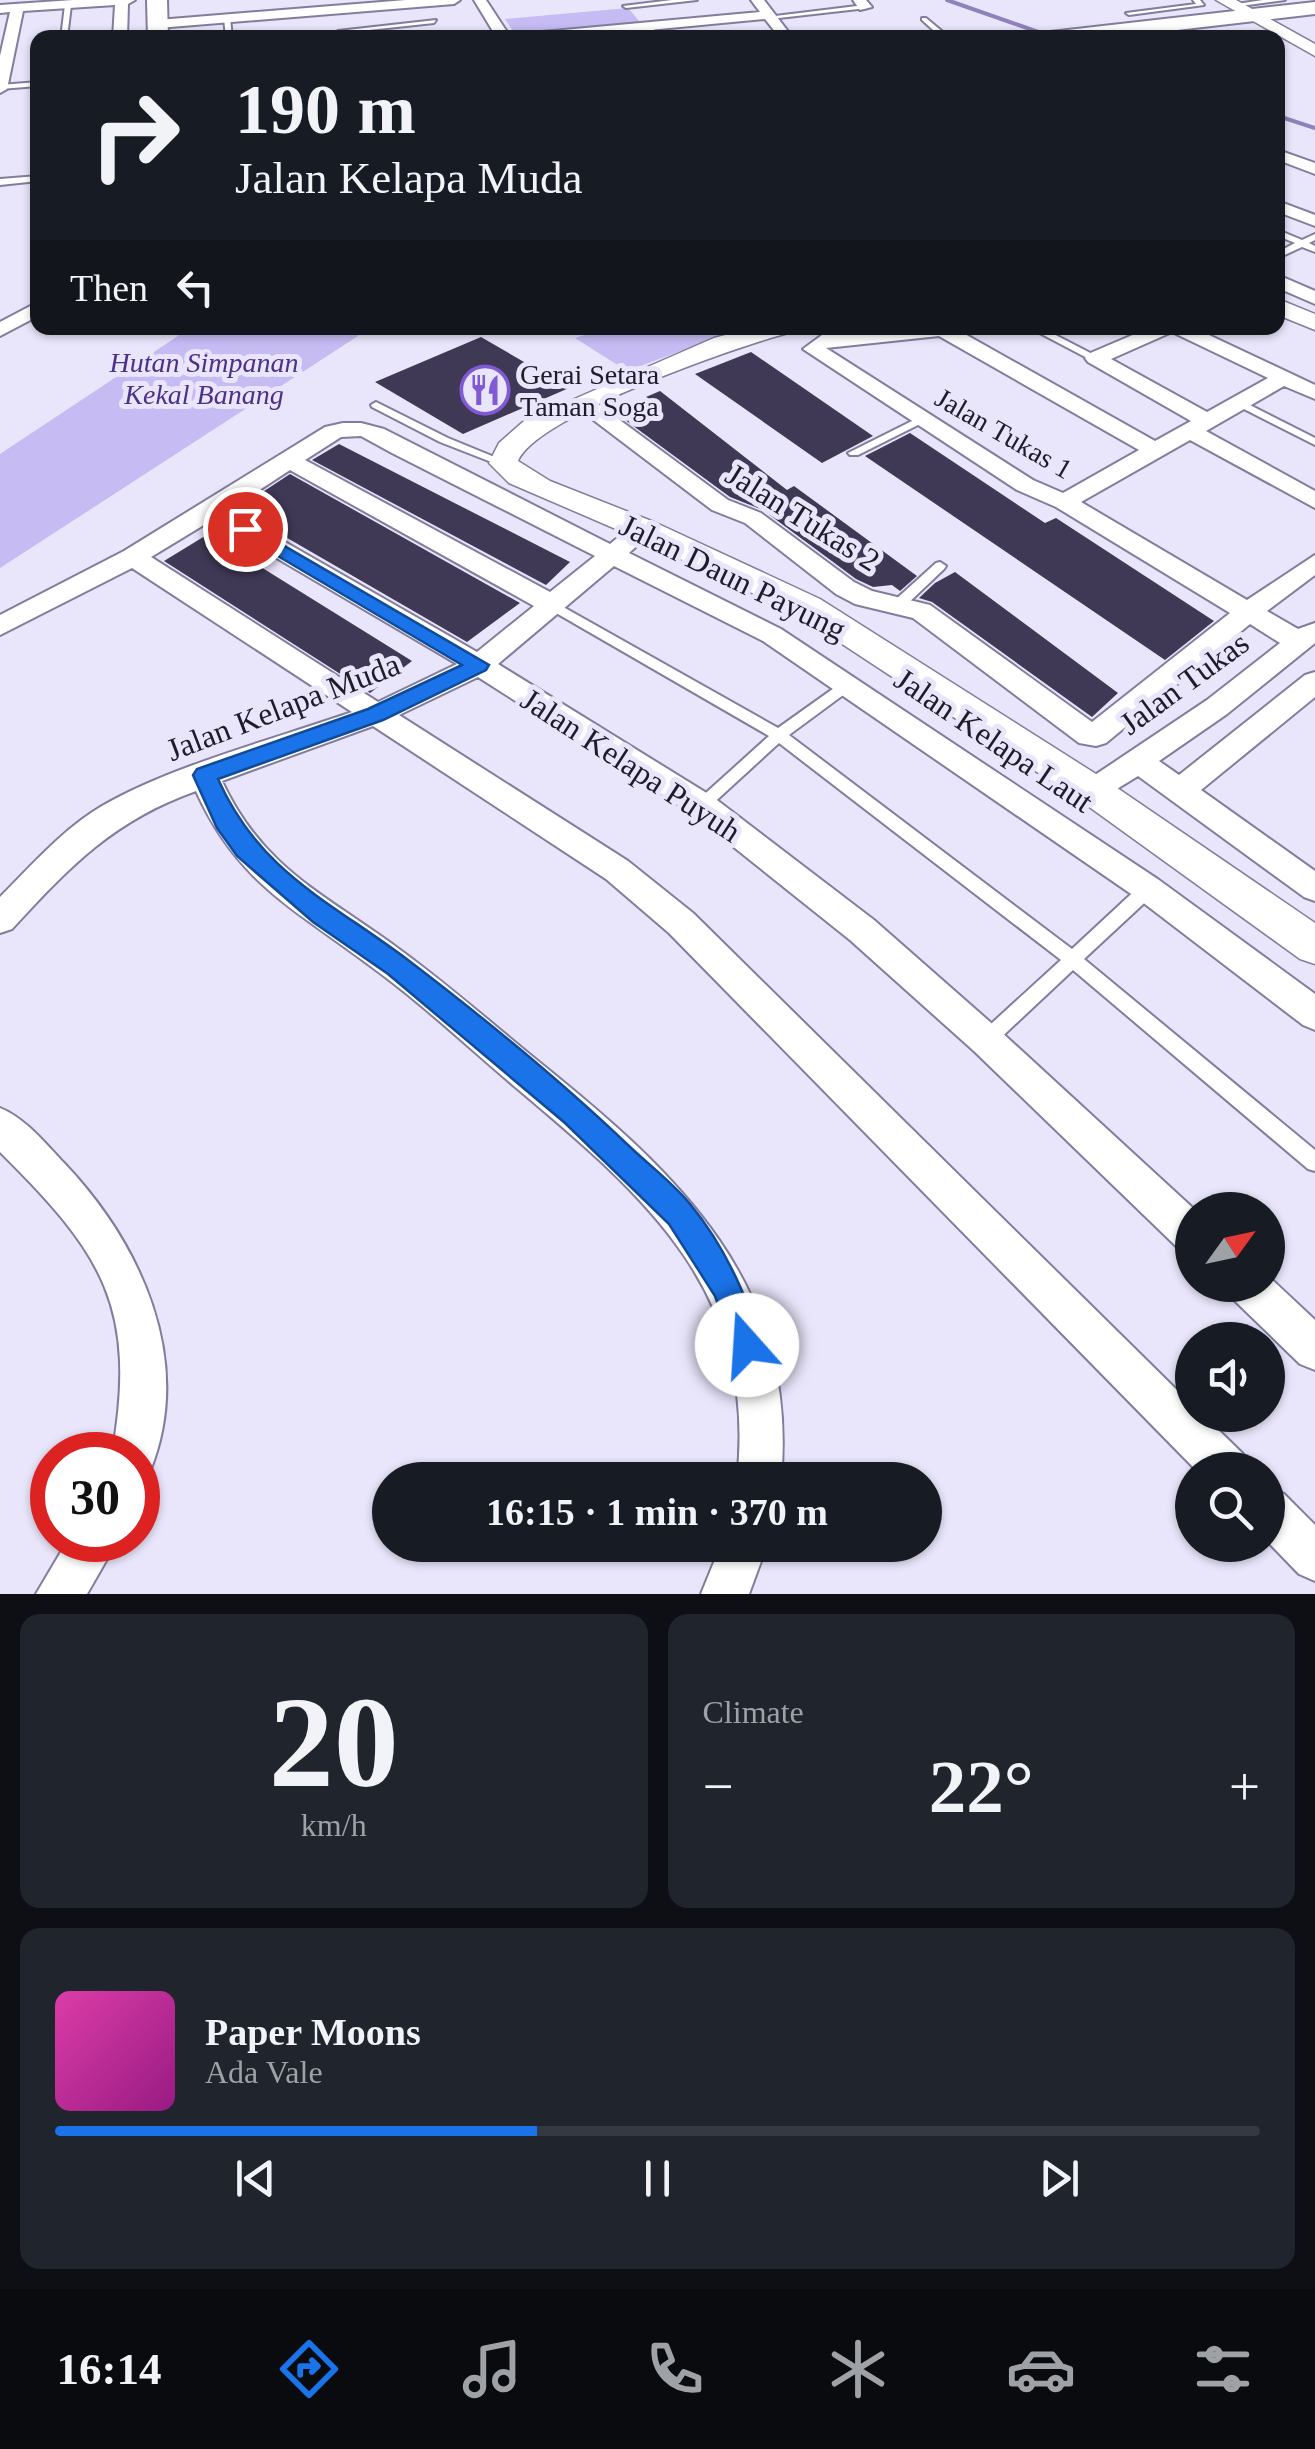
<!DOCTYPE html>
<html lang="en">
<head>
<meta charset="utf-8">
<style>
  body { margin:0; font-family:"Times New Roman",serif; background:#20242c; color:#f1f3f6; height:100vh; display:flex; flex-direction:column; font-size:38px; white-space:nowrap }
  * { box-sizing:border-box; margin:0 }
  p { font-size:32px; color:#9ea1a6 }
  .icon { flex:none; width:55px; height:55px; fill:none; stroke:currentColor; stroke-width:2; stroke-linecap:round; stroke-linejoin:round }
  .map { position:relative; height:1594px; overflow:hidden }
  .drawer { display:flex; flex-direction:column; gap:20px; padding:20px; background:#0d0f14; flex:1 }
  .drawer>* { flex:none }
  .hud { position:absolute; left:30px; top:30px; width:1255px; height:305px; border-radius:20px; box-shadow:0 2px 8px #0004; background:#171b24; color:#f1f3f6; overflow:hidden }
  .needle { width:65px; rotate:57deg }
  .fabs { position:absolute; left:1175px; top:1192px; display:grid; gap:20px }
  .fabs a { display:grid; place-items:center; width:110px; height:110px; border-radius:50%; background:#171b24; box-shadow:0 2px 8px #0004; font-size:50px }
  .speed { position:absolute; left:30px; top:1432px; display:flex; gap:20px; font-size:50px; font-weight:700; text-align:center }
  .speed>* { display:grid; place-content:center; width:130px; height:130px; border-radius:50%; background:#171b24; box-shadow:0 2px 8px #0004; line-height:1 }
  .speed .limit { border:15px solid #d22; background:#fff; color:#111 }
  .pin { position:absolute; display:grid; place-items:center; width:85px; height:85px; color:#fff; margin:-42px; border:5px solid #fff; border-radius:50%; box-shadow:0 2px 10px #0007 }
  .me { position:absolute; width:110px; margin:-55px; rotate:341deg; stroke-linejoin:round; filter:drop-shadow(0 0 8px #0008) }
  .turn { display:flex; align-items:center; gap:35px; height:210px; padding:0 40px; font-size:45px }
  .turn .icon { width:130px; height:130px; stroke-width:2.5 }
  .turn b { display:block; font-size:70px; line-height:85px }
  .then { display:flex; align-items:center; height:95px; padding:0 40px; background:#0003; gap:20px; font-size:38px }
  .big { font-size:75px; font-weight:800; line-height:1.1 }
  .drawer .card { flex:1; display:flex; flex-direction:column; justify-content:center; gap:15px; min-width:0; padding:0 35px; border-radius:20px; background:#20242c }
  .drawer .dial { align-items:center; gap:0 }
  .dial b { font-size:130px; line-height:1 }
  .song { display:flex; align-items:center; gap:30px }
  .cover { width:120px; height:120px; border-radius:15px; background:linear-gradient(135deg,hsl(320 70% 55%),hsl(310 70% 35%)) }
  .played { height:10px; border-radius:5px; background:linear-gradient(90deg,#1a73e8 40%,#363941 40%) }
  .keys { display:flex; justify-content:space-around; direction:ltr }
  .heat { display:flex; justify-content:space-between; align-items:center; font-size:55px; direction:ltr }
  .drawer .tiles { flex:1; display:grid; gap:20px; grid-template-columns:1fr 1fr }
  .card:last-child { grid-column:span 2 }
  .trip { position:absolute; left:372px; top:1462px; width:570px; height:100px; border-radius:50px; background:#171b24; box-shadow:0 2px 8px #0004; font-weight:800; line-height:100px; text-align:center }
  .menu { display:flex; height:160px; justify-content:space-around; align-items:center; background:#090b0e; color:#9ea1a6 }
  .menu .icon { width:70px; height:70px }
  .menu .active { color:#1a73e8 }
  .menu b { font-size:45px; color:#f1f3f6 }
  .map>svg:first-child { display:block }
</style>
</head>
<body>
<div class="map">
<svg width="1315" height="1594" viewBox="0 0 1315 1594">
  <rect width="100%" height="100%" fill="#e9e5fb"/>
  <!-- green -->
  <path fill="#c6bbf3" d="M628,8L640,22L515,34L505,19Z
    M180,328H356L358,336L0,568V454L178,336Z
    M606,328H742L627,371L575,338Z"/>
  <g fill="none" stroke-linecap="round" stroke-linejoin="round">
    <!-- stream -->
    <path stroke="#8e82bb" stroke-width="4" d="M947,0L1041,33
      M1278,116L1315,128"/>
  </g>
  <!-- building -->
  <path fill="#3f3956" d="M481,337L569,388L463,434L375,382Z
    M751,352L873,436L822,463L695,374Z
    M660,391L787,490L794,486L917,576L900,591L892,585L873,587L856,579L763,510L730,497L613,411Z
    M910,433L1045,523L1056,518L1214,621L1165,660L865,456Z
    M339,444L570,562L546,585L312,460Z
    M290,474L520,603L467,642L237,509Z
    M218,528L238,539L232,549L412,661L370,693L164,561Z
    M955,572L1118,693L1092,717L932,602L919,598L935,583Z"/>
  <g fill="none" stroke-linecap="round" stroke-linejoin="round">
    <!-- service casing -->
    <g stroke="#837d9d" stroke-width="4">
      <path id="service" d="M672,0H697L626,8L623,6Z
        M1193,0H1200L1204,5L1129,15L1126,13L1196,4Z
        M1263,0H1285L1233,7L1230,5Z
        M68,3L71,5L67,38H61L65,5Z
        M865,5L867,8L770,19L767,17Z
        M227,16L230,18L232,38H226L224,18Z
        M922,18H926L950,38H942L922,20Z
        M436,20L434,23L341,33L338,31Z
        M646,25H650L662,38H655Z
        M786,32L784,35L731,38L734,36Z
        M868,35L871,38H861L862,37Z
        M38,82V86L0,89V85Z
        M38,176V181L0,185V179Z
        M1278,230L1302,240L1315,234V240L1309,243L1315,246V252L1302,247L1278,258V252L1295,243L1278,236Z
        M1030,328H1042L1100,358L1091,360Z
        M1240,400L1315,438V445L1236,405L1235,403Z
        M376,402L448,438L509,463L503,466L499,465L440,442L372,407L371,405Z
        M920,417L925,420L924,422L858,455H850L848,453Z
        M940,562L946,566L944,569L904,607H894L893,604L894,601L936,563Z
        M549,599L778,728L844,681H854L856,684L854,687L789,735L1072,949L1142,884L1148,882L1154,884L1156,889L1154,894L1084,959L1315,1150V1171L1308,1169L1073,970L992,1046L986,1048L980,1046L977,1040L980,1034L1061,960L779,743L707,809H697L694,805L697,801L769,736L544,606L543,603Z"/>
    </g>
    <!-- minor casing -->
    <g stroke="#837d9d" stroke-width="4">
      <path id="minor" d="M73,0H135L128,4L127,38H113L115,5L23,11L7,89L0,93V56L10,12L0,13V5Z
        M406,0H460L454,4L158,28L151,24L158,20Z
        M474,0H486L509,35L760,12L751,0H764L793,38H780L765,19L565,38H497Z
        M853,0H866L872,7L860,10Z
        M1278,150L1315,163V174L1278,160Z
        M1278,201L1315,215V226L1278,212Z
        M1278,275L1315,291V304L1278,288Z
        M38,302V316L0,336V322Z
        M902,328H970L963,333L1155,441L1191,421L1088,362L1085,358L1088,354L1149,328H1194L1315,385V399L1284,386L1206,431L1315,491V508L1190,440L1081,502L1247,600L1315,555V575L1267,611L1298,629L1315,623V643L1227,714L1159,761L1179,775L1305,675L1315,672V697L1201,790L1315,871V901L1304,897L1138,776L1094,803L1083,799L1079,791L1083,783L1207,700L1280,643L1250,624L1106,743L1096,746L1079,743L913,618L855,604L836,594L745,523L712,510L571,403L582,397L590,398L728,500L761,513L854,582L872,591L930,605L1092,722L1230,613L1056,507L1017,490L803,349L822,335ZM1172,332L1268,378L1207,412L1111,359ZM939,336L1139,450L1063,493L1033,480L826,348Z
        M343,423H361L384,429L610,544L634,524H652L655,529L629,553L781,629L1159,880L1315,994V1030L1303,1025L1137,898L763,641L614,566L498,664L713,797L874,920L998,1029L1195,1210L1192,1254L1178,1248L974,1051L850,940L691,813L478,677L399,715L628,861L693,913L1192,1405V1415H1203L1243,1454L1249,1470H1196L669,933L606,879L373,726L222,781C262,867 322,893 395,946C445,982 490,1022 538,1061C677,1173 799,1284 781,1480H737C758,1291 646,1197 514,1086C466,1045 420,1002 369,965C293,908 237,882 196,791C114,820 70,866 12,929L0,933V897C32,865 63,829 102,806C171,766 275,739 352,712L132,568L0,635V615L124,551L325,427ZM361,436L392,453L595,556L550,592L305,460L341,437ZM290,470L534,606L477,652L229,510ZM212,520L457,664L378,702L151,557Z
        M0,1108C25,1118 45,1143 64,1163C140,1243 195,1360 150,1471L138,1476V1455H112C138,1307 103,1254 0,1152Z
        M1268,1276L1315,1320V1370L1300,1364L1233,1299L1227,1285H1268Z
        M1268,1487L1284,1494L1315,1525V1581L1299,1574L1268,1542Z
        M68,1540H118L87,1594H36Z
        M721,1545H767L749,1594H701Z"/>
    </g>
    <!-- tertiary casing -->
    <g stroke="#837d9d" stroke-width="3">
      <path id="tertiary" d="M1216,0H1236L1315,44V56Z
        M1278,299L1315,314V330L1278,315Z
        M752,328H791L788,333C736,347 537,416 518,461L550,481L654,522L820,599L1107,781L1315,923V964L1300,959L1081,801L798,615L632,536L509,483L489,463L499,443L524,421L714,338Z"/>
    </g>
    <!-- primary casing -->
    <g stroke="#837d9d" stroke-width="4">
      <path id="primary" d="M147,0H167L168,38H148Z
        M1315,2V14L1108,38H1040L1050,32Z"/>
    </g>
    <!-- service -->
    <use href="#service" fill="#fff" fill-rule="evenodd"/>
    <!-- minor -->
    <use href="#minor" fill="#fff" fill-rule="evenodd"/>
    <!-- tertiary -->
    <use href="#tertiary" fill="#fff" fill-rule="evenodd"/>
    <!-- primary -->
    <use href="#primary" fill="#fff" fill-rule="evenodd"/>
  </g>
  <!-- route -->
  <path fill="#1a73e8" stroke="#114b97" stroke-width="2.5" d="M245,523L489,665L486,670L383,720L218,779C260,873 330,901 408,960C484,1018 560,1080 629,1146C649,1165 673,1183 690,1204C725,1246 745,1294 763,1345L758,1356L747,1361L736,1356L715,1296L669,1224L565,1123L388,974L313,922L237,856L217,828L193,775L197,769L368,709L462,665L239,533V525Z"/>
  <!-- icons -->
  <defs>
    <g id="restaurant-ring" transform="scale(2.5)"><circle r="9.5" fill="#e9e5fb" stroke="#7f5ad4" stroke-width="1.5"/><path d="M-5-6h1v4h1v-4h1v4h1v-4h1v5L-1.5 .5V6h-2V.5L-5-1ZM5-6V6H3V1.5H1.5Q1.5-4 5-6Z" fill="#7f5ad4"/></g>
  </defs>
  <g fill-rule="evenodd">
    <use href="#restaurant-ring" x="485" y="390"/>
  </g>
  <g text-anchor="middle" stroke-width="10" stroke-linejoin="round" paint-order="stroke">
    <!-- far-park labels -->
    <g font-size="28" font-style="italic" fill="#4c3186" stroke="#e9e5fb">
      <text x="204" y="372">Hutan Simpanan<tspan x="204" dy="32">Kekal Banang</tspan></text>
    </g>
    <!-- far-poi labels -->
    <g font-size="28" fill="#1e1c29" stroke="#e9e5fb" text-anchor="start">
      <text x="520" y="384">Gerai Setara<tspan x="520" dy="32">Taman Soga</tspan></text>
    </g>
    <!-- far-street labels -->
    <g font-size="28" fill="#1e1c29" stroke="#e9e5fb">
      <text transform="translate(1004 433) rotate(30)" y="10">Jalan Tukas 1</text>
    </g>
    <!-- street labels -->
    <g font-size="32" fill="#1e1c29" stroke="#e9e5fb">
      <text transform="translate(803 517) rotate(32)" y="11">Jalan Tukas 2</text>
      <text transform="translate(733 577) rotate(26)" y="11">Jalan Daun Payung</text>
      <text transform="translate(1184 683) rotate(-36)" y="11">Jalan Tukas</text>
      <text transform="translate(283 707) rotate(-21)" y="11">Jalan Kelapa Muda</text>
      <text transform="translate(994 740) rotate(34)" y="11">Jalan Kelapa Laut</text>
      <text transform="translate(631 765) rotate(33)" y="11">Jalan Kelapa Puyuh</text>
    </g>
  </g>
</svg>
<div class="fabs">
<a><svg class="needle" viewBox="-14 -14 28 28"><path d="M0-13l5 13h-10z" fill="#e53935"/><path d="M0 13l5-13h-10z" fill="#9ea1a6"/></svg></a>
<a><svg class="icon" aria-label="sound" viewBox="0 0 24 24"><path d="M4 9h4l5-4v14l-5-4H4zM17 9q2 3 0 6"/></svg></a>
<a><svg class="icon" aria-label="search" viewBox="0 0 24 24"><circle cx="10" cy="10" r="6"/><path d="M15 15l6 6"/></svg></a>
</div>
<div class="speed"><div class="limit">30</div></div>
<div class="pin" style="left:245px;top:529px;background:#d93025"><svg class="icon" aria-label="arrive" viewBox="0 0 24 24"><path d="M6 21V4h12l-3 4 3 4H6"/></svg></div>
<svg class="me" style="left:747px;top:1345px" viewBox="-20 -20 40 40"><circle r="19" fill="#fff"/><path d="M0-13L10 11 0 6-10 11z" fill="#1a73e8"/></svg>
<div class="trip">16:15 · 1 min · 370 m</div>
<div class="hud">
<div class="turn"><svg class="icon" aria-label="right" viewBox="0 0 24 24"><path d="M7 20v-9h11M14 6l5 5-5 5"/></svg><div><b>190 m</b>Jalan Kelapa Muda</div></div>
<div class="then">Then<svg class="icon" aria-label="left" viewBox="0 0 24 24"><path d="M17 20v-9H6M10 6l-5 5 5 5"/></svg></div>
</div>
</div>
<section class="drawer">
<div class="tiles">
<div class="card dial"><b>20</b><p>km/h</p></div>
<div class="card"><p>Climate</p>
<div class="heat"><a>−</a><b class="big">22°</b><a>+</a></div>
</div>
<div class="card">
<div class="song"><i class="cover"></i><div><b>Paper Moons</b><p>Ada Vale</p></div></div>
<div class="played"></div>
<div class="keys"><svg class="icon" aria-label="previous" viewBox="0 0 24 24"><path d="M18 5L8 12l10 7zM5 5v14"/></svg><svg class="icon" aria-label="pause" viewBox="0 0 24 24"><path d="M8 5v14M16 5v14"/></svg><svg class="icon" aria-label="next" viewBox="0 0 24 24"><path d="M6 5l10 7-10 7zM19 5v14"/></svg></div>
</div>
</div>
</section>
<nav class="menu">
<b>16:14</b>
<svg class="icon active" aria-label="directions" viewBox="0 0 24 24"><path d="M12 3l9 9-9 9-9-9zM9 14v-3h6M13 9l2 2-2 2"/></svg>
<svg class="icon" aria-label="music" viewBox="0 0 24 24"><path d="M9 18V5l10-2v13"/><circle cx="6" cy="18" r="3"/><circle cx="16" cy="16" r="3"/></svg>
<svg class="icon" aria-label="phone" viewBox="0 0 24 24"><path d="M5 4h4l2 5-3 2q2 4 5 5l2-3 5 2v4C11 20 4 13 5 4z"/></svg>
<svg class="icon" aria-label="climate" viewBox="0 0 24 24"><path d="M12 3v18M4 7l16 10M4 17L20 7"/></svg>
<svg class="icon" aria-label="car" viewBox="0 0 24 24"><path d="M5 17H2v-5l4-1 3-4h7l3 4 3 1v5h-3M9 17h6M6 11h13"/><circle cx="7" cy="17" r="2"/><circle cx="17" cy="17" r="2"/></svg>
<svg class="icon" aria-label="filters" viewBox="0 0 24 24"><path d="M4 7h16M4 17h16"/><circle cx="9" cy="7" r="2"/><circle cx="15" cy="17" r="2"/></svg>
</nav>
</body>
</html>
